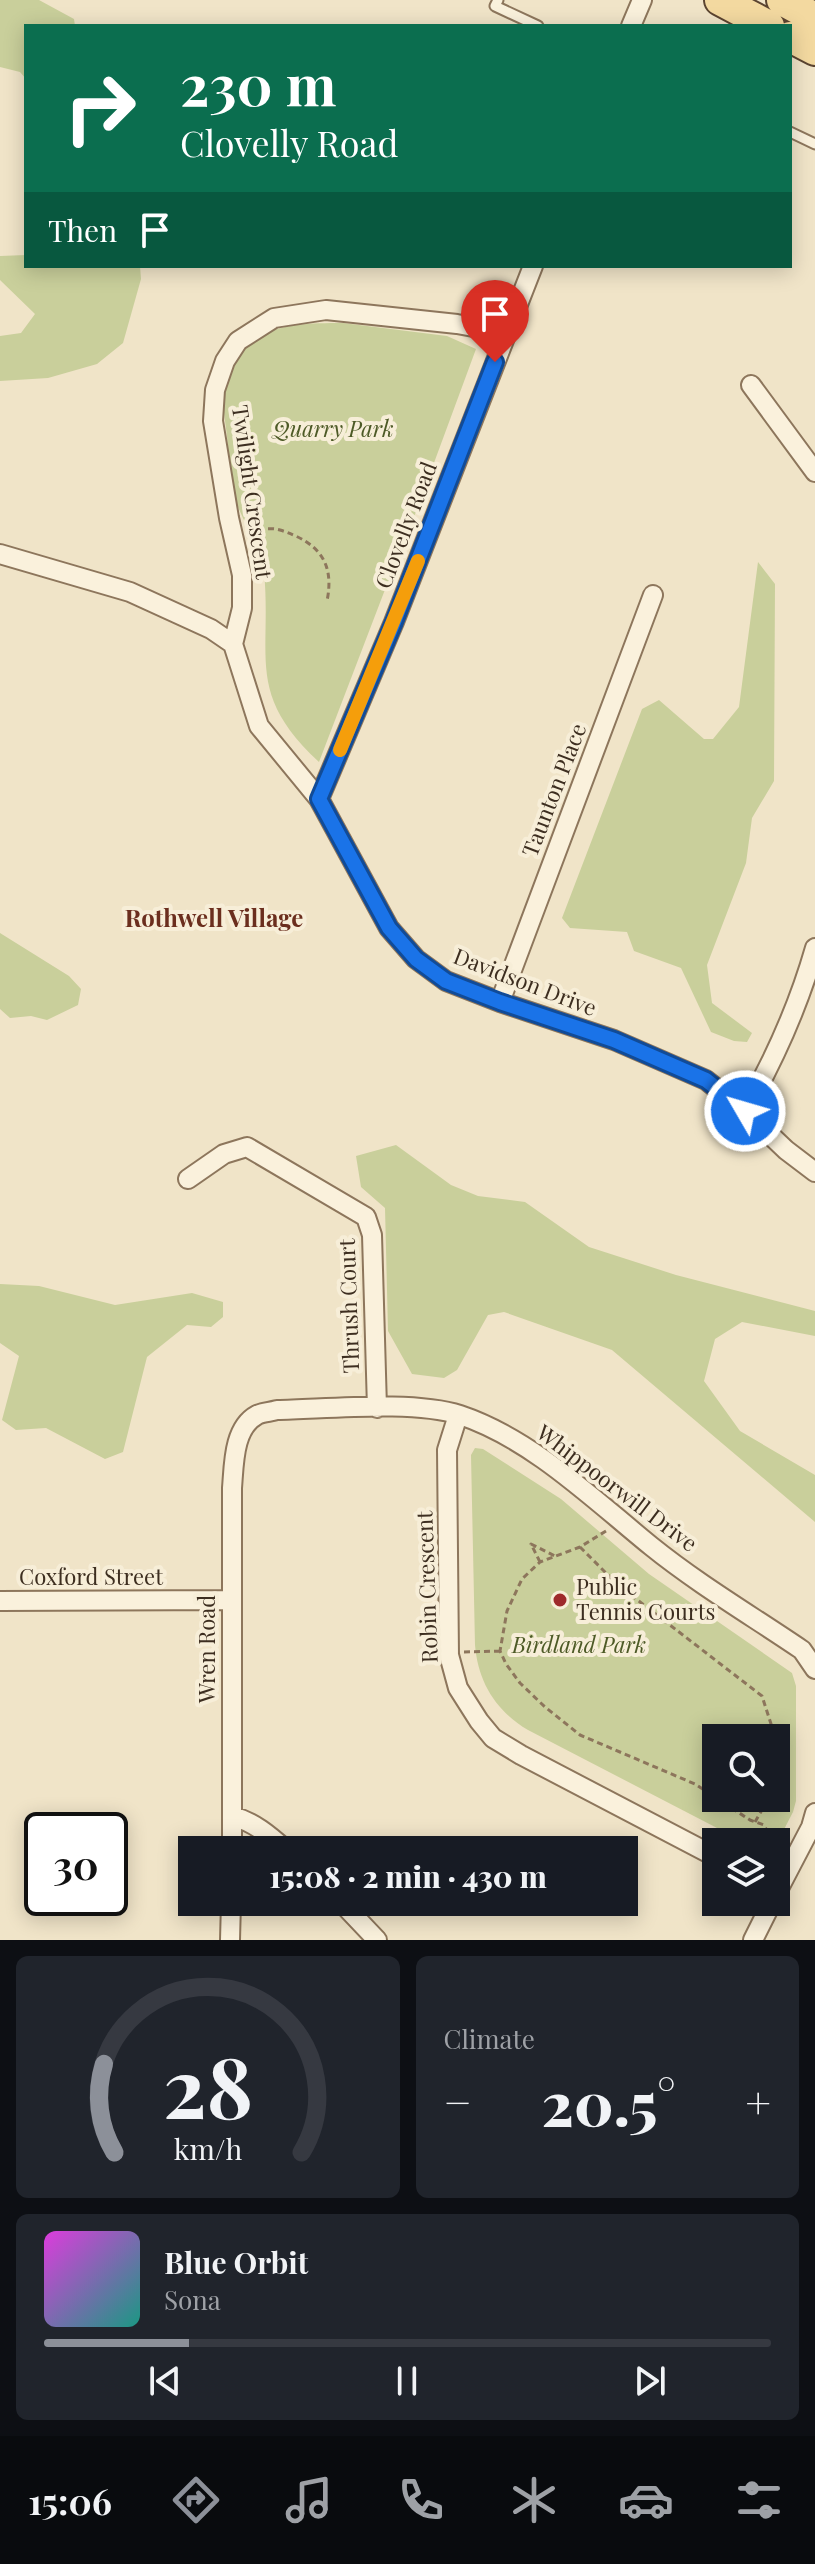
<!DOCTYPE html>
<html lang="en">
<head>
<meta charset="utf-8">
<style>
  body { margin:0; font-family:"Playfair Display",serif; background:#20242c; color:#f1f3f6; height:100vh; display:flex; flex-direction:column; font-size:30px; white-space:nowrap }
  * { box-sizing:border-box; margin:0 }
  p { font-size:26px; color:#9ea1a6 }
  .icon { flex:none; width:44px; height:44px; fill:none; stroke:currentColor; stroke-width:2; stroke-linecap:round; stroke-linejoin:round }
  .map { position:relative; height:1940px; overflow:hidden }
  .details { display:flex; flex-direction:column; gap:16px; padding:16px; background:#0d0f14; flex:1 }
  .details>* { flex:none }
  .guide { position:absolute; left:24px; top:24px; width:768px; height:244px; border-radius:0px; box-shadow:0 4px 20px #0003; background:#0b6e4f; color:#fff; overflow:hidden }
  .tools { position:absolute; left:702px; top:1724px; display:grid; gap:16px }
  .tools a { display:grid; place-items:center; width:88px; height:88px; border-radius:0px; background:#171b24; box-shadow:0 4px 20px #0003; font-size:40px }
  .speed { position:absolute; left:24px; top:1812px; display:flex; gap:16px; font-size:40px; font-weight:700; text-align:center }
  .speed>* { display:grid; place-content:center; width:104px; height:104px; border-radius:50%; background:#171b24; box-shadow:0 4px 20px #0003; line-height:1 }
  .speed .limit { border:4px solid #111; border-radius:12px; background:#fff; color:#111 }
  .pin { position:absolute; display:grid; place-items:center; width:68px; height:68px; color:#fff; margin:-82px -34px; border-radius:50% 50% 50% 0; rotate:-45deg; box-shadow:0 0 8px #0007 }
  .pin .icon { rotate:45deg }
  .me { position:absolute; width:88px; margin:-44px; rotate:308deg; stroke-linejoin:round; filter:drop-shadow(0 0 6px #0008) }
  .turn { display:flex; align-items:center; gap:28px; height:168px; padding:0 24px; font-size:36px }
  .turn .icon { width:104px; height:104px; stroke-width:2.5 }
  .turn b { display:block; font-size:56px; line-height:68px }
  .then { display:flex; align-items:center; height:76px; padding:0 24px; background:#0003; gap:16px; font-size:30px }
  .big { font-size:60px; font-weight:800; line-height:1.1 }
  .details .tile { flex:1; display:flex; flex-direction:column; justify-content:center; gap:12px; min-width:0; padding:0 28px; border-radius:12px; background:#20242c }
  .details .dial { align-items:center; gap:0 }
  .dial svg { height:208px; overflow:visible; fill:none; stroke:#363941; stroke-width:7; stroke-linecap:round; text-anchor:middle }
  .dial text { fill:#f1f3f6; stroke:none }
  .song { display:flex; align-items:center; gap:24px }
  .cover { width:96px; height:96px; border-radius:12px; background:linear-gradient(135deg,hsl(300 70% 55%),hsl(170 70% 35%)) }
  .played { height:8px; border-radius:4px; background:linear-gradient(90deg,#8c9099 20%,#363941 20%) }
  .keys { display:flex; justify-content:space-around; direction:ltr }
  .heat { display:flex; justify-content:space-between; align-items:center; font-size:44px; direction:ltr }
  .details .tiles { flex:1; display:grid; gap:16px; grid-template-columns:1fr 1fr }
  .tile:last-child { grid-column:span 2 }
  .trip { position:absolute; left:178px; top:1836px; width:460px; height:80px; border-radius:0px; background:#171b24; box-shadow:0 4px 20px #0003; font-weight:800; line-height:80px; text-align:center }
  .tabs { display:flex; height:128px; justify-content:space-around; align-items:center; background:#090b0e; color:#9ea1a6 }
  .tabs .icon { width:56px; height:56px }
  .tabs .selected { color:#8c9099 }
  .tabs b { font-size:36px; color:#f1f3f6 }
  .map>svg:first-child { display:block }
</style>
</head>
<body>
<div class="map">
<svg width="815" height="1940" viewBox="0 0 815 1940">
  <rect width="100%" height="100%" fill="#f0e4c8"/>
  <!-- green -->
  <path fill="#c9cf9b" fill-rule="evenodd" d="M0,0H39L74,19L75,26H26V79L20,72L0,67Z
    M26,255V266H140L141,279L123,343L97,364L48,378L0,381V336L21,333L35,314L0,280V256Z
    M343,323L447,336L476,349L393,574L386,587L319,762C245,693 272,658 264,571C259,545 243,522 234,497C227,479 229,455 227,436C225,418 220,397 226,380C243,324 294,323 343,323Z
    M758,562L775,584L774,781L752,818L746,863L707,965L712,1003L752,1033L747,1042L734,1041L711,1032L681,968L634,951L627,932L570,928L562,918L642,709L659,700L704,739H713L739,707Z
    M0,933L69,976L81,989L78,1005L47,1020L31,1016L10,1018L0,1009Z
    M396,1145L451,1185L478,1196L525,1202L589,1247L676,1275L815,1311V1336L742,1322L715,1339L704,1381L740,1431L815,1475V1522L612,1350L504,1312L488,1315L457,1370L444,1378L412,1374L388,1331L385,1208L361,1187L356,1156Z
    M0,1284L39,1286L115,1305L192,1293L223,1302V1317L211,1327L187,1325L147,1357L123,1452L105,1459L46,1428L16,1430L2,1420L19,1356L0,1343Z
    M475,1448L483,1449L561,1499L649,1574L792,1673L796,1686V1801L793,1812L776,1845V1842H744L528,1730C496,1711 478,1682 475,1645L471,1455ZM716,1738H776V1798H716Z"/>
  <g fill="none" stroke-linecap="round" stroke-linejoin="round">
    <!-- service casing -->
    <g stroke="#8d765c" stroke-width="13">
      <path id="service" d="M498,0L495,6L538,26
        M790,132L815,144"/>
    </g>
    <!-- minor casing -->
    <g stroke="#8d765c" stroke-width="22">
      <path id="minor" d="M631,26L642,0
        M751,385L815,472
        M0,554L130,592L211,629L233,644L259,726L319,799L389,928L416,959L446,981L500,1002L614,1040L706,1080L745,1111L786,1150L815,1172
        M233,644L242,608V575L229,518L213,421L215,390L225,361L238,341L274,318L326,310L457,324L506,333
        M319,799L394,622L533,266
        M500,1002L653,595
        M745,1111C774,1060 799,1004 815,948
        M188,1179L224,1154L247,1147L366,1217L372,1235L377,1408
        M458,1415L447,1450L449,1655L458,1688L479,1721L493,1738L521,1755L716,1857
        M0,1601L231,1600
        M232,1816C254,1822 269,1835 286,1850
        M232,1850V1488C234,1465 233,1428 257,1415C262,1412 271,1412 277,1410C328,1409 413,1400 460,1415C532,1439 593,1499 651,1546C698,1584 752,1616 802,1650L815,1669
        M776,1894L811,1827L815,1813
        M341,1902L377,1940
        M230,1940L231,1902
        M753,1940L772,1902"/>
    </g>
    <!-- primary casing -->
    <g stroke="#5b4430" stroke-width="34">
      <path id="primary" d="M720,0L769,26
        M782,0L815,18
        M790,37L815,50"/>
    </g>
    <!-- path -->
    <path stroke="#8d765c" stroke-width="3" stroke-dasharray="6 4" stroke-linecap="butt" d="M248,530C258,530 271,527 280,530C318,542 335,562 327,601
      M606,1531L580,1547L540,1562L522,1579L507,1611L500,1651L506,1664L520,1683L545,1707L580,1735L695,1784L750,1820L764,1825L773,1842
      M580,1547L618,1585L762,1696L772,1727L773,1738
      M540,1562L531,1544L555,1556
      M464,1652L500,1651
      M776,1784V1785
      M755,1822L769,1798"/>
    <!-- service -->
    <use href="#service" stroke="#faf1dc" stroke-width="9"/>
    <!-- minor -->
    <use href="#minor" stroke="#faf1dc" stroke-width="18"/>
    <!-- primary -->
    <use href="#primary" stroke="#f3d9a0" stroke-width="30"/>
  </g>
  <g fill="none" stroke-linecap="round" stroke-linejoin="round">
    <!-- route casing -->
    <g stroke="#114b97" stroke-width="20">
      <path id="route" d="M495,362L394,622L319,799L389,928L416,959L446,981L500,1002L614,1040L706,1080L745,1111"/>
    </g>
    <!-- route -->
    <use href="#route" stroke="#1a73e8" stroke-width="14"/>
    <!-- slow -->
    <path stroke="#f59e0b" stroke-width="14" d="M340,750L418,561"/>
  </g>
  <!-- markers -->
  <circle fill="#9e2a2b" stroke="#f7eed8" stroke-width="3" cx="560" cy="1600" r="8"/>
  <g text-anchor="middle" stroke-width="8" stroke-linejoin="round" paint-order="stroke">
    <!-- park labels -->
    <g font-size="22" font-style="italic" fill="#4d5a26" stroke="#f7eed8">
      <text x="333" y="437">Quarry Park</text>
      <text x="579" y="1653">Birdland Park</text>
    </g>
    <!-- street labels -->
    <g font-size="22" fill="#3d2e20" stroke="#f7eed8">
      <text transform="translate(252 492) rotate(82)" y="8">Twilight Crescent</text>
      <text transform="translate(406 525) rotate(-69)" y="8">Clovelly Road</text>
      <text transform="translate(554 790) rotate(-69)" y="8">Taunton Place</text>
      <text transform="translate(525 982) rotate(21)" y="8">Davidson Drive</text>
      <text transform="translate(349 1306) rotate(-92)" y="8">Thrush Court</text>
      <text transform="translate(617 1488) rotate(37)" y="8">Whippoorwill Drive</text>
      <text x="91" y="1585">Coxford Street</text>
      <text transform="translate(427 1587) rotate(-92)" y="8">Robin Crescent</text>
      <text transform="translate(207 1649) rotate(-90)" y="8">Wren Road</text>
    </g>
    <!-- poi labels -->
    <g font-size="22" fill="#3d2e20" stroke="#f7eed8" text-anchor="start">
      <text x="576" y="1595">Public<tspan x="576" dy="25">Tennis Courts</tspan></text>
    </g>
    <!-- neighbourhood labels -->
    <g font-size="24" font-weight="bold" fill="#6b2e1e" stroke="#f7eed8">
      <text x="214" y="927">Rothwell Village</text>
    </g>
  </g>
</svg>
<div class="tools">
<a><svg class="icon" aria-label="search" viewBox="0 0 24 24"><circle cx="10" cy="10" r="6"/><path d="M15 15l6 6"/></svg></a>
<a><svg class="icon" aria-label="layers" viewBox="0 0 24 24"><path d="M12 4l9 5-9 5-9-5zM3 14l9 5 9-5"/></svg></a>
</div>
<div class="speed"><div class="limit">30</div></div>
<div class="pin" style="left:495px;top:362px;background:#d93025"><svg class="icon" aria-label="arrive" viewBox="0 0 24 24"><path d="M6 21V4h12l-3 4 3 4H6"/></svg></div>
<svg class="me" style="left:745px;top:1111px" viewBox="-20 -20 40 40"><circle r="17" fill="#1a73e8" stroke="#fff" stroke-width="3"/><path d="M0-11L8 9 0 5-8 9z" fill="#fff"/></svg>
<div class="trip">15:08 · 2 min · 430 m</div>
<div class="guide">
<div class="turn"><svg class="icon" aria-label="right" viewBox="0 0 24 24"><path d="M7 20v-9h11M14 6l5 5-5 5"/></svg><div><b>230 m</b>Clovelly Road</div></div>
<div class="then">Then<svg class="icon" aria-label="arrive" viewBox="0 0 24 24"><path d="M6 21V4h12l-3 4 3 4H6"/></svg></div>
</div>
</div>
<section class="details">
<div class="tiles">
<div class="tile dial"><svg viewBox="0 0 100 80">
<path d="M14 69A42 42 0 1 1 86 69"/>
<path d="M14 69A42 42 0 0 1 10 35" stroke="#8c9099"/>
<text x="50" y="56" font-size="32" font-weight="700">28</text>
<text x="50" y="72" font-size="11">km/h</text>
</svg></div>
<div class="tile"><p>Climate</p>
<div class="heat"><a>−</a><b class="big">20.5°</b><a>+</a></div>
</div>
<div class="tile">
<div class="song"><i class="cover"></i><div><b>Blue Orbit</b><p>Sona</p></div></div>
<div class="played"></div>
<div class="keys"><svg class="icon" aria-label="previous" viewBox="0 0 24 24"><path d="M18 5L8 12l10 7zM5 5v14"/></svg><svg class="icon" aria-label="pause" viewBox="0 0 24 24"><path d="M8 5v14M16 5v14"/></svg><svg class="icon" aria-label="next" viewBox="0 0 24 24"><path d="M6 5l10 7-10 7zM19 5v14"/></svg></div>
</div>
</div>
</section>
<nav class="tabs">
<b>15:06</b>
<svg class="icon selected" aria-label="directions" viewBox="0 0 24 24"><path d="M12 3l9 9-9 9-9-9zM9 14v-3h6M13 9l2 2-2 2"/></svg>
<svg class="icon" aria-label="music" viewBox="0 0 24 24"><path d="M9 18V5l10-2v13"/><circle cx="6" cy="18" r="3"/><circle cx="16" cy="16" r="3"/></svg>
<svg class="icon" aria-label="phone" viewBox="0 0 24 24"><path d="M5 4h4l2 5-3 2q2 4 5 5l2-3 5 2v4C11 20 4 13 5 4z"/></svg>
<svg class="icon" aria-label="climate" viewBox="0 0 24 24"><path d="M12 3v18M4 7l16 10M4 17L20 7"/></svg>
<svg class="icon" aria-label="car" viewBox="0 0 24 24"><path d="M5 17H2v-5l4-1 3-4h7l3 4 3 1v5h-3M9 17h6M6 11h13"/><circle cx="7" cy="17" r="2"/><circle cx="17" cy="17" r="2"/></svg>
<svg class="icon" aria-label="filters" viewBox="0 0 24 24"><path d="M4 7h16M4 17h16"/><circle cx="9" cy="7" r="2"/><circle cx="15" cy="17" r="2"/></svg>
</nav>
</body>
</html>
